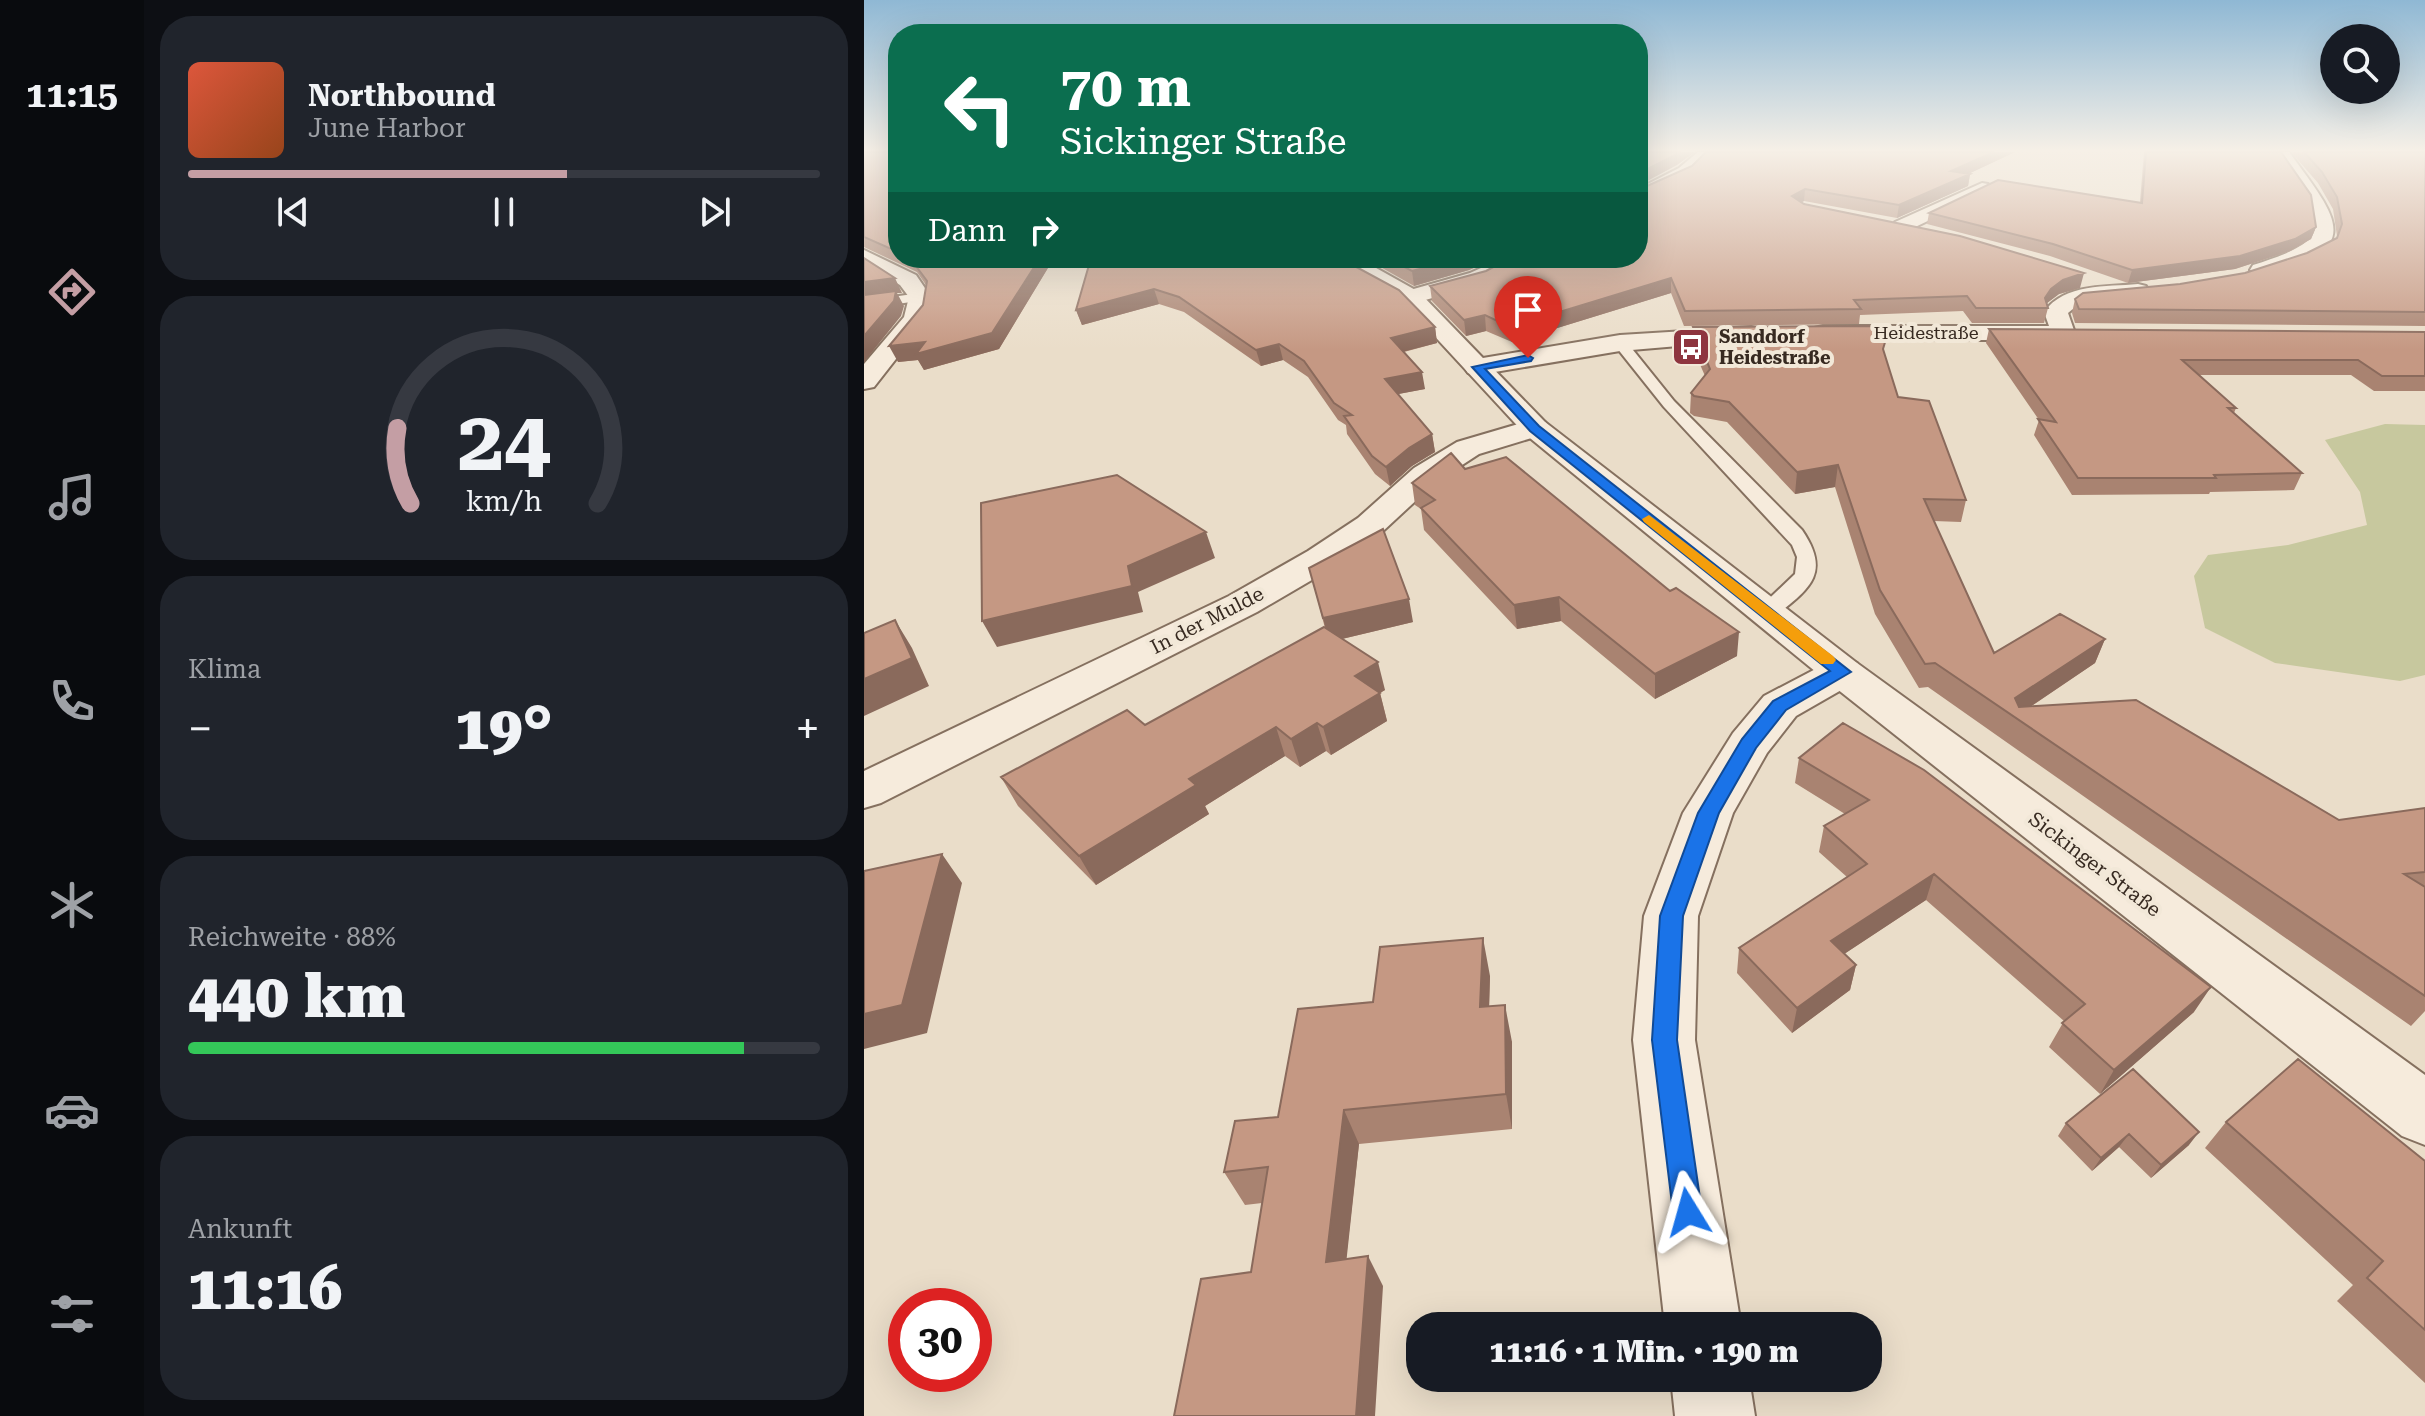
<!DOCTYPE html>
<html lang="de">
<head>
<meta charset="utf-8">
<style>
  body { margin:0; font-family:"Roboto Serif",serif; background:#20242c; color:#f1f3f6; height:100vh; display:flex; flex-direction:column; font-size:30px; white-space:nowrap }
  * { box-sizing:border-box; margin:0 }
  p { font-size:26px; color:#9ea1a6 }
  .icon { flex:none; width:44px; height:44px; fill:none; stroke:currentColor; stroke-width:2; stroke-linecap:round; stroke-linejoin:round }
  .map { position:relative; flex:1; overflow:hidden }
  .sheet { display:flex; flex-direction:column; gap:16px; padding:16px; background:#0d0f14; width:720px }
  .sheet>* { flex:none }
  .guide { position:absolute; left:24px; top:24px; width:760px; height:244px; border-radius:32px; box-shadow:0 8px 32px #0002; background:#0b6e4f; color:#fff; overflow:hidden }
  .controls { position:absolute; left:1456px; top:24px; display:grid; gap:16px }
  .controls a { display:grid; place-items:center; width:80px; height:80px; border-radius:50%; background:#171b24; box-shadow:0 8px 32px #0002; font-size:40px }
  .speed { position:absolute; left:24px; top:1288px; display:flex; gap:16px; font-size:40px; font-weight:700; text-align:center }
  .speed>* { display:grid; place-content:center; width:104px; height:104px; border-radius:50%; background:#171b24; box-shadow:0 8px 32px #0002; line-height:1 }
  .speed .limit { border:12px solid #d22; background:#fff; color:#111 }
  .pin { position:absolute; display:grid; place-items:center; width:68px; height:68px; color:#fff; margin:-82px -34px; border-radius:50% 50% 50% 0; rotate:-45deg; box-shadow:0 0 8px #0007 }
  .pin .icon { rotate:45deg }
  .me { position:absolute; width:88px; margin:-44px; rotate:352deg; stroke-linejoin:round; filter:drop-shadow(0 0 6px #0008) }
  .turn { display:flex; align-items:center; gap:28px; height:168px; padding:0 40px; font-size:36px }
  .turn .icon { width:104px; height:104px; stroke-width:2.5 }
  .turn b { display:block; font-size:56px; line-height:68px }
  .then { display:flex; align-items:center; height:76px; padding:0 40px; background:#0003; gap:16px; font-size:30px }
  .big { font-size:60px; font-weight:800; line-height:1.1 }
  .sheet .card { flex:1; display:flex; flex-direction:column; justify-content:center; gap:12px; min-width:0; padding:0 28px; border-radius:32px; background:#20242c }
  .sheet .dial { align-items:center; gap:0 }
  .dial svg { height:208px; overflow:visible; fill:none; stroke:#363941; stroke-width:7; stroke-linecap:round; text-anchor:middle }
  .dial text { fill:#f1f3f6; stroke:none }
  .song { display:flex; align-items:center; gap:24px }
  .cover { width:96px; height:96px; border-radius:12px; background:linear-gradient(135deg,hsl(10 70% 55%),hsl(20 70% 35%)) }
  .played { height:8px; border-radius:4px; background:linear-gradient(90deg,#c49ea4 60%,#363941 60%) }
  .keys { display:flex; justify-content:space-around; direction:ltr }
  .heat { display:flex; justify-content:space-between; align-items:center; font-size:44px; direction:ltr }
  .charge { height:12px; border-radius:6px; background:linear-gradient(90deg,#34c759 88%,#363941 0) }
  .trip { position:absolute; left:542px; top:1312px; width:476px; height:80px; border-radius:32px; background:#171b24; box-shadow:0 8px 32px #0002; font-weight:800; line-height:80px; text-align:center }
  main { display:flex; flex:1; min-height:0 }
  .menu { display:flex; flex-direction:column; width:144px; justify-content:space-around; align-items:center; background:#090b0e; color:#9ea1a6 }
  .menu .icon { width:56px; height:56px }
  .menu .selected { color:#c49ea4 }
  .menu b { font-size:36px; color:#f1f3f6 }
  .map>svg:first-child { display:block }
</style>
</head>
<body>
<main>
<nav class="menu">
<b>11:15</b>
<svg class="icon selected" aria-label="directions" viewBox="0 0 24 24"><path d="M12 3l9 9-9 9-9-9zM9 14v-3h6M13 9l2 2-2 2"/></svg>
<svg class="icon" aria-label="music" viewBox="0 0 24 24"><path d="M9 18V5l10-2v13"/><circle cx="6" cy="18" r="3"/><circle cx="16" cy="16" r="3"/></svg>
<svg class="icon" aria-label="phone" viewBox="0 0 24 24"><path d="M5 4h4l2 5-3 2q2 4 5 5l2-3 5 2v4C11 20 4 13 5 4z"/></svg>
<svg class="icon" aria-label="climate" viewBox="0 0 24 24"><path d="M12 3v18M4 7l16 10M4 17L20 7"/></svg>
<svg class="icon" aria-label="car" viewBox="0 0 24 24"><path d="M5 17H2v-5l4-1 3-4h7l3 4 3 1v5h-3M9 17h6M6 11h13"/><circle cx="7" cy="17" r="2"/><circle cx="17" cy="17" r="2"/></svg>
<svg class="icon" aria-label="filters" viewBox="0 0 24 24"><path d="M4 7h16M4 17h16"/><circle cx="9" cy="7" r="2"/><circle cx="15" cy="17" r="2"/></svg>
</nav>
<section class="sheet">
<div class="card">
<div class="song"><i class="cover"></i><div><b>Northbound</b><p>June Harbor</p></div></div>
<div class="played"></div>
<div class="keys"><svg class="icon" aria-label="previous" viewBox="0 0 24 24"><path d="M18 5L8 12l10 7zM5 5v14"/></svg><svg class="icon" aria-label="pause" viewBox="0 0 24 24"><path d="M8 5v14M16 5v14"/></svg><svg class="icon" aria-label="next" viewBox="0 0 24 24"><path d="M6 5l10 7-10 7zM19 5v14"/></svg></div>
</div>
<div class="card dial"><svg viewBox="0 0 100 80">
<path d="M14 69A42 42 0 1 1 86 69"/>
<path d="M14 69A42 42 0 0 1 9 40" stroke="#c49ea4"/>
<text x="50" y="56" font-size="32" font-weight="700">24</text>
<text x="50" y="72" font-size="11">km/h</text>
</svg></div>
<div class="card"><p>Klima</p>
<div class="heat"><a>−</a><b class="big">19°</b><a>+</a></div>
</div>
<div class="card"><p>Reichweite · 88%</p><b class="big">440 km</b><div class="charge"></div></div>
<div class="card"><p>Ankunft</p><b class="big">11:16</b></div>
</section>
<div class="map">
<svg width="1561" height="1416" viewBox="0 0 1561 1416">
  <rect width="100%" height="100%" fill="#eaddc9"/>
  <!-- green -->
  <path fill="#c7c89e" d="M1521,424L1561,425V675L1536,681L1411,663L1341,628L1330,576L1344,555L1424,545L1503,525L1496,492L1461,440Z"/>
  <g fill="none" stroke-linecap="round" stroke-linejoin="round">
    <!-- service casing -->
    <g stroke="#85705f" stroke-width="4">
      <path id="service" d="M56,293L60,294V300L0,309V301Z
        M756,339L761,340L810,401L938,530C968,574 945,589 910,617L902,618L891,612L931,574L933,557L928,545L800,407L749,343Z"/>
    </g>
    <!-- minor casing -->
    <g stroke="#85705f" stroke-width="4">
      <path id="minor" d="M834,152H849L826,175L774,201V189L815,168Z
        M1411,152H1425C1475,220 1503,250 1397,276L1386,270L1389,265C1490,234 1446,218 1411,152Z
        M1118,183L1124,184L1127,188L1124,192L1045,230L1038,232L1028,226L1031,222Z
        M0,250L52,275L67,297L64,318L10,387L0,389V364L40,317L45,297L36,285L0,264Z
        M639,258H666L622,283L547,304L539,302L536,297L539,292L606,273Z
        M1274,284L1282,286L1285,291L1282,296C1256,302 1225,294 1204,313L1211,333L1208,338L1199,340H959L950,338L947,333L950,328L959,326H1185L1180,312C1201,283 1242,287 1274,284Z
        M887,327L896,329L899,334L896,339L756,351L613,375L604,373L600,367L604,361L613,359L756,335Z
        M671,419L681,422L686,428L681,434L615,454L572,482L518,532L470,567L393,612L17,803L0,808V771L365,596L444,551L494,518L550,468L593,442Z
        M978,659L993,663L999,672L993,681L932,716L903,753L869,813L834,916L831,1040L877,1326H801L769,1040L780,916L819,813L869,733L900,696L963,663Z
        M807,1378H885L891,1416H811Z"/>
    </g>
    <!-- tertiary casing -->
    <g stroke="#85705f" stroke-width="4">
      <path id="tertiary" d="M446,258H480L505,264L555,292L681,422L993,663L1561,1075V1145L1538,1136L963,681L661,434L539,302L489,274L449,262Z"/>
    </g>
    <!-- service -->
    <use href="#service" fill="#f6ebdc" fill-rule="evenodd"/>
    <!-- minor -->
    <use href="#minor" fill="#f6ebdc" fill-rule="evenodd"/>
    <!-- tertiary -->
    <use href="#tertiary" fill="#f6ebdc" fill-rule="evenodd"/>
  </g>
  <!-- wall -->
  <path fill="#a98371" d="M0,152H34V258H190L135,349L60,370L54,360L34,362L59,305L62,285L53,272L0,247Z
    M842,152H1151L1104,174H1106L1104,186L1033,218L940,201L937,202L940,204L1216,288L1195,294L1183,303L1184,308L1180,323H1108L1099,311L996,315L995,324L820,326L807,293L648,342L622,331L602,336L568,301L566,286L622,271L828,166Z
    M1280,152H1417L1452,227L1447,239L1426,251L1371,269L1264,283L1186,256L1063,224L1065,213L1276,202Z
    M1427,152H1561V326L1211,323L1208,313L1211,299L1316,284L1381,273L1443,253L1472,239L1473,236L1469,209L1454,183Z
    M227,258L571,327L573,343L540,352L561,389L534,394L568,434L571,452L548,466L526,486L511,474L483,434L482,425L474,420L444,377L419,360L397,366L320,312L295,304L218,325L212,310Z
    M493,258H632L605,270L550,286L506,261Z
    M829,327L1020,352L1034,397L1102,500L1097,522L1070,521L1130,653L1241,639L1231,663L1166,707L1475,820L1561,808V1011L1547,1026L1064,687L1055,688L1011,614L971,487L931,494L863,422L830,416L826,413L827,393L841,376L828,346Z
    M1125,329L1561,332V391H1510L1487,375H1334L1372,408L1370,413L1438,473L1430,490L1346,492L1345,494L1208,495L1170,435L1175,420L1122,343Z
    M601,469L873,656L791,699L697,621L653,629L560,530L557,509L551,505L548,483Z
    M445,568L549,622L478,639L521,690L516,693L523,721L467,755L462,751L436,767L421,756L341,806L345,814L232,885L154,806L137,777L281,725L461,628Z
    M979,723L1330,1012L1236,1094L1185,1047L1200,1021L1062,900L980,954L992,965L986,990L928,1033L873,973L875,948L983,877L955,852L960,826L981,814L931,783L935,758Z
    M626,976L625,1007L648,1042V1129L495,1144L482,1259L519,1286L398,1203L381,1205L360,1172L414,1117L509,1002Z
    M1362,1122L1561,1161V1383L1473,1301L1489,1285L1341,1148Z
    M1202,1123L1325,1145L1287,1178L1255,1147L1228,1171L1194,1136Z"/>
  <!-- shaded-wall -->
  <path fill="#8a6a5c" d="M817,152H831L813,165L774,186V174Z
    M1130,152H1151L1085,183L1087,171Z
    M1106,174L1104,186L1033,218L1035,205Z
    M941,189L940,201L927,208L928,196Z
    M1452,227L1447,239L1426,251L1371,269L1264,283L1268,270Z
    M176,258H190L135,349L60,370L54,360L34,362L25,346L61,342Z
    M597,258H632L605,270L550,286L548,271Z
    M1220,273L1216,288L1195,294L1183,303L1181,298L1187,289L1199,280Z
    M31,278L38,293H33L40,306L37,316L0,362V282Z
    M807,278V293L648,342L646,327Z
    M290,289L295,304L218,325L212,310Z
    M621,315L622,331L602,336L600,320Z
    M571,327L573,343L530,354L527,338Z
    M415,344L419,360L397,366L392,350Z
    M558,372L561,389L524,396L521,379Z
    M568,434L571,452L548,466L526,486L522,467L545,448Z
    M974,465L971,487L931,494L933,472Z
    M342,532L351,558L274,592L279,612L133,647L118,621L264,566Z
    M695,597L697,621L653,629L650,605Z
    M545,599L549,622L465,642L459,618Z
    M31,620L48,648L65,686L0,716V679Z
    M875,632L873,656L791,699V674Z
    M1241,639L1231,663L1151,717V698Z
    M514,662L521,690L514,694L516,693L523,721L467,755L459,727L491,676Z
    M453,723L462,751L436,767L427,739Z
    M412,727L421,756L341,806L345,814L232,885L215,856L325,779Z
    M78,854L98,883L63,1033L0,1049V1014Z
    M1070,874L1062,900L962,966L967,941Z
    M619,938L626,976L624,1044L616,1007Z
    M992,965L986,990L928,1033L933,1008Z
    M1347,987L1330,1012L1236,1094L1250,1070Z
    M641,1005L648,1042V1129L642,1094Z
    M480,1110L495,1144L479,1292L462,1262Z
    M1335,1132L1325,1145L1287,1178L1297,1165Z
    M1265,1134L1255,1147L1228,1171L1237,1158Z
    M504,1256L519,1286L511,1416H492Z"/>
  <!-- building -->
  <path fill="#c59883" stroke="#8a6a5c" stroke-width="2" d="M0,152H34V252L0,237Z
    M774,152H817L774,174Z
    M842,152H1130L1087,171L1106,174L1035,205L941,189L928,196L940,204L1096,236L1220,273L1199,280L1187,289L1181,298L1184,308H1112L1103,296L990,300L997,309L821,311L807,278L646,327L621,315L600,320L566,286L622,271L646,258H774V190L828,166Z
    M1282,152H1417L1447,195L1452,227L1431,239L1376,256L1268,270L1189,244L1065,213L1134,180L1278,203Z
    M1440,152H1561V312L1215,309L1211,299L1219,293L1316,284L1381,273L1443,253L1473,238L1478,224L1473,197L1458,172Z
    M0,258L31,278L0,282Z
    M46,258H176L128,333L52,354L61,342L25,346L59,305L63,281Z
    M227,258H469L485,263L535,290L571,327L527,338L558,372L521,379L568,434L545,448L522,467L508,456L480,416L488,415L470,403L440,361L415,344L392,350L315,297L290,289L212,310Z
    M523,258H597L548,271Z
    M32,291L30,301L0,336V295Z
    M1012,326L1022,339L1019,349L1034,397L1065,401L1102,500L1060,499L1130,653L1196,614L1241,639L1151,698L1155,707L1272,700L1475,820L1561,808V872L1540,874L1561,887V996L1071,663L1061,664L1016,590L974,465L933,472L865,402L830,396L827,393L846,369L829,327Z
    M1125,329L1561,332V376H1518L1494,360H1318L1372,408H1364L1438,473L1350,475L1352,478H1214L1174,419L1192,422Z
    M587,453L601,469L642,457L806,591L812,588L875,632L791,674L695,597L650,605L557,508L571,500L548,483Z
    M253,475L342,532L264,566L268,586L118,621L117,503Z
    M519,529L545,599L459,618L445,568Z
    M31,620L48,658L0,679V633Z
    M460,627L514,662L491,676L516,693L459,727L453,723L427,739L412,727L325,779L332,785L215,856L137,777L263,710L281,725Z
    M979,723L1060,770L1347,987L1250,1070L1198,1023L1221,1004L1070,874L967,941L992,965L933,1008L875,948L1003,864L960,826L1005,800L935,758Z
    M78,854L38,1005L0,1014V871Z
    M619,938L616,1007L641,1005L642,1094L480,1110L462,1262L504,1256L492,1416H310L337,1279L387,1272L404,1167L360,1172L371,1121L414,1117L434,1009L509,1002L516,947Z
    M1434,1059L1561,1161V1330L1503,1278L1519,1261L1362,1122Z
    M1269,1069L1335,1132L1297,1165L1265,1134L1237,1158L1202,1123Z"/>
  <!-- sky -->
  <linearGradient id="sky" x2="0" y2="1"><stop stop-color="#8fb8d4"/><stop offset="0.43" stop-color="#f6f0e7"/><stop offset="1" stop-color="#f6f0e7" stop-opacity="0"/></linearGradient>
  <rect width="1561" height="350" fill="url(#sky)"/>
  <!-- route -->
  <path fill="#1a73e8" stroke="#114b97" stroke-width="2" d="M664,355L669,358L667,361L621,369L675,426L987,672L922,710L892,748L855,813L819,916L813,1040L838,1212L834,1222L824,1226L813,1222L809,1212L788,1040L796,916L834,813L878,739L909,701L966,671L666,431L608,367Z"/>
  <!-- slow -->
  <path fill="#f59e0b" d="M785,515L969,656L972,660L969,664H957L780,522L778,519Z"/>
  <!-- icons -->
  <defs>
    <g id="bus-square" transform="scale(2)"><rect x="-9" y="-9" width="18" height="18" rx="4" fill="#8e353f" stroke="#f2e8d8"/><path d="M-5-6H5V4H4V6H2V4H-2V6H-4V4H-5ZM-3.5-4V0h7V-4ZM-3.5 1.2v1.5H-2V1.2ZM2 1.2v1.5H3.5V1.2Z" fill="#fff"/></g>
  </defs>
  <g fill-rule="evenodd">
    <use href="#bus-square" x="827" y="347"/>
  </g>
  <g text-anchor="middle" stroke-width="8" stroke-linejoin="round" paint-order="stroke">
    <!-- far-street labels -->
    <g font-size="18" fill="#372a21" stroke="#f2e8d8">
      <text x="1062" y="339">Heidestraße</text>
    </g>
    <!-- far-poi labels -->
    <g font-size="18" font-weight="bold" fill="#372a21" stroke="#f2e8d8" text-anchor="start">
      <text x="855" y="343">Sanddorf<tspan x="855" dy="21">Heidestraße</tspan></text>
    </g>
    <!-- street labels -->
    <g font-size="20" fill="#372a21" stroke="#f2e8d8">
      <text transform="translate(343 620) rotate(-27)" y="7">In der Mulde</text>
      <text transform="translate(1231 864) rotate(37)" y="7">Sickinger Straße</text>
    </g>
  </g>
</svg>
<div class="controls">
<a><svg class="icon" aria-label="search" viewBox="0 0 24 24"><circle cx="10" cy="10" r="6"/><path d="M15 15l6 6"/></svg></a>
</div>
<div class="speed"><div class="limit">30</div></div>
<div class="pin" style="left:664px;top:358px;background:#d93025"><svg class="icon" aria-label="arrive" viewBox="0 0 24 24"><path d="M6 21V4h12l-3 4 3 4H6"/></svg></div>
<svg class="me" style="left:824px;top:1212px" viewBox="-20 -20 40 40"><path d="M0-17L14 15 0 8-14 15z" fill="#1a73e8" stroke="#fff" stroke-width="4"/></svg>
<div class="trip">11:16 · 1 Min. · 190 m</div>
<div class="guide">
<div class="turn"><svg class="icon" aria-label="left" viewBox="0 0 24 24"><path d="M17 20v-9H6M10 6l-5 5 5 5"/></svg><div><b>70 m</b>Sickinger Straße</div></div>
<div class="then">Dann<svg class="icon" aria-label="right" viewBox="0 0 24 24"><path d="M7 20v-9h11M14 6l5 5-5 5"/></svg></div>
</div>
</div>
</main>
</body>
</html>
